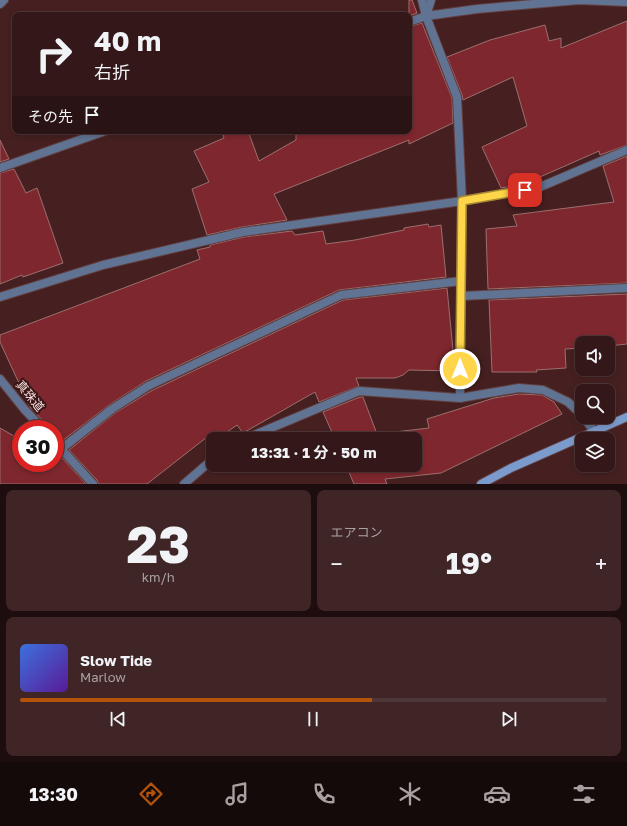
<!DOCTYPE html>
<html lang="ja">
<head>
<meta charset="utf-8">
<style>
  body { margin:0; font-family:"Golos Text","Noto Sans JP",sans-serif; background:#3f2526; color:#f1f3f6; height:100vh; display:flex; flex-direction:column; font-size:15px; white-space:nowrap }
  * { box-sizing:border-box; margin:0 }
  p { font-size:13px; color:#a9a0a2 }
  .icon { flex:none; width:22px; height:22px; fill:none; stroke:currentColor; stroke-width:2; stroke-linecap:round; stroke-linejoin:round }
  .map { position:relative; height:484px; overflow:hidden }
  .details { display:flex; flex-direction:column; gap:6px; padding:6px; background:#1d0d0e; flex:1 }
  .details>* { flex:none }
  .banner { position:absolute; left:12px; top:12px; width:400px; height:122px; border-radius:8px; box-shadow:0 2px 6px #0003,0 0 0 1px #4e3738; background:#341819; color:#f1f3f6; overflow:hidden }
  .controls { position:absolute; left:575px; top:336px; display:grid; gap:8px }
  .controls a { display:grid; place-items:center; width:40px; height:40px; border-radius:8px; background:#341819; box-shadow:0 2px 6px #0003,0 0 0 1px #4e3738; font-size:20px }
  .speed { position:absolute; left:12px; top:420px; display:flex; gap:8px; font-size:20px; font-weight:700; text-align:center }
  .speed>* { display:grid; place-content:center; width:52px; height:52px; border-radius:50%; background:#341819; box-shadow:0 2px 6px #0003,0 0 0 1px #4e3738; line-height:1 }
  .speed .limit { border:6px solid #d22; background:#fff; color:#111 }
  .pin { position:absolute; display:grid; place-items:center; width:34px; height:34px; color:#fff; margin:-17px; border-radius:8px; box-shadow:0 2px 6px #0006 }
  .me { position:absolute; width:44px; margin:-22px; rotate:0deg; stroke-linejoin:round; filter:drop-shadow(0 0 3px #0008) }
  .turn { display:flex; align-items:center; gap:14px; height:84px; padding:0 16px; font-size:18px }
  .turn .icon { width:52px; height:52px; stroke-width:2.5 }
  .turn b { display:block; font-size:28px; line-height:34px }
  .then { display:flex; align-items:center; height:38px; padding:0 16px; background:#0003; gap:8px; font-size:15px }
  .big { font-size:30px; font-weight:700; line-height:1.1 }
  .details .card { flex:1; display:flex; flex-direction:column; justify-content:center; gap:6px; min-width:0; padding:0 14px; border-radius:8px; background:#3f2526 }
  .details .dial { align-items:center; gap:0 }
  .dial b { font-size:52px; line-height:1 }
  .song { display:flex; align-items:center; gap:12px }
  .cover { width:48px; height:48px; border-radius:6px; background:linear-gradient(135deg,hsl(220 70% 55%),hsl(270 70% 35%)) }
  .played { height:4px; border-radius:2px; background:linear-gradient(90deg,#b45309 60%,#4e3738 60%) }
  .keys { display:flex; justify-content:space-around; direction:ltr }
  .heat { display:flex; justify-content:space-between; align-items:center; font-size:22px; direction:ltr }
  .details .tiles { flex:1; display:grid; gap:6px; grid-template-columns:1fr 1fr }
  .card:last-child { grid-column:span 2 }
  .trip { position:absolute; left:206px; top:432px; width:216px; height:40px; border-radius:8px; background:#341819; box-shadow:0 2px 6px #0003,0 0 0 1px #4e3738; font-weight:700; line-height:40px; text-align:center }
  .menu { display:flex; height:64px; justify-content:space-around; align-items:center; background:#150a0a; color:#a9a0a2 }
  .menu .icon { width:28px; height:28px }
  .menu .active { color:#b45309 }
  .menu b { font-size:18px; color:#f1f3f6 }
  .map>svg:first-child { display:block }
</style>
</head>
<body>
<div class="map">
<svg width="627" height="484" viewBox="0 0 627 484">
  <rect width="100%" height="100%" fill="#462021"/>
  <!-- building -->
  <path fill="#7f272e" stroke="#9c6f6e" d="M409,0H412L417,13L409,16Z
    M627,21V145L600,155L599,151L524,184L501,188L482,147L527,126L513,77L463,100L462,95L447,57L490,40L545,25L549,41L561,38V48Z
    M422,23L452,98L453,123L409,144V140L274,194L287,220L242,227L207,235L192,189L209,182L194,151L224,138L222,131H248L259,161L296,140V131H409V27Z
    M0,140L9,159L0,162Z
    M627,156V283L488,289L486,229L517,226L513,215L614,202L603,166Z
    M14,169L26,193L37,188L63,263L23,277L22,275L0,284V173Z
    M428,224L429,227L441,225L446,277L339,290L146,381L109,405L62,441L55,437V429H48L47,425L30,407L0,342V335L200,259L197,250L210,247V245L244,237L292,231L295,235L323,231L326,244L355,240L404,230V228Z
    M447,288L455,371L409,370L403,375L395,378H356L359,386L319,402L315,392L243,433L237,425L217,439H213V442L211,443L207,437L147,484H98L97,480L69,450L115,413L151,391L343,300Z
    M627,294V344L608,346V343H582V348L565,349L566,368L536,370L537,372H492L489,300Z
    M519,394L542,395L554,402L562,414L441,473L385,479L387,484H354L346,465H415V439H335L323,412L360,397H363L377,434L429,428L427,419L494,398Z
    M0,428L21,440V463H55V450L86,484H0Z"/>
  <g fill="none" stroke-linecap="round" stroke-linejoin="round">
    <!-- lane casing -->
    <g stroke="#623e3f" stroke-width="10">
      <path id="lane" d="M0,4L4,0
        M426,16L431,0
        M461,296L627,288
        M0,297L103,265L243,232L462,201L540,187L627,150
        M61,449L112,409L148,386L341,295L461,281"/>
    </g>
    <!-- street casing -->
    <g stroke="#623e3f" stroke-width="10">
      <path id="street" d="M422,0L426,16L457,97L462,201L460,398
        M409,22L426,16L477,9L579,0L627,2
        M0,168L105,131
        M0,379L25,410L43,429
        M583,417L595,432
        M245,439L359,391L460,398L519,388L543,390L568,402L582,415
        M55,442L93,484
        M184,484L213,459"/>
    </g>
    <!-- secondary casing -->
    <g stroke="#623e3f" stroke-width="10">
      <path id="secondary" d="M481,484L511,468L627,417"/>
    </g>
    <!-- lane -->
    <use href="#lane" stroke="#607393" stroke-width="8"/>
    <!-- street -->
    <use href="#street" stroke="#607393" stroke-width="8"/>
    <!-- secondary -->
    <use href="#secondary" stroke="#7c9bcd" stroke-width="8"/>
  </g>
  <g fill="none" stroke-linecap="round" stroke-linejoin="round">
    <!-- route casing -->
    <g stroke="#a68a30" stroke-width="10">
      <path id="route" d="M460,369L462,201L525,190"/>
    </g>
    <!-- route -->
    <use href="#route" stroke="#ffd54a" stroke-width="7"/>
  </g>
  <g text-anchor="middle" stroke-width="4" stroke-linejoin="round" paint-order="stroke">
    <!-- street labels -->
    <g font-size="12" fill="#f8dedd" stroke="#3a1617">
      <text transform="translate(30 396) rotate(50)" y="4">真珠道</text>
    </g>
  </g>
</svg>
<div class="controls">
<a><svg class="icon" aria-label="sound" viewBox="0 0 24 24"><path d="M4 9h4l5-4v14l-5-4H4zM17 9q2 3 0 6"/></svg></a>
<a><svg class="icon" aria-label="search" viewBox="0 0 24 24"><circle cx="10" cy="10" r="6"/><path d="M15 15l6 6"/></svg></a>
<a><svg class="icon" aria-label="layers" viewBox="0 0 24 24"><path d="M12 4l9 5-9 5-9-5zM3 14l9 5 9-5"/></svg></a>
</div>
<div class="speed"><div class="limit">30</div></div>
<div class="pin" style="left:525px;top:190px;background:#d93025"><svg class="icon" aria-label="arrive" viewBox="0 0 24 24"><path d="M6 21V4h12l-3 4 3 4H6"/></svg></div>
<svg class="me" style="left:460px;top:369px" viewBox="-20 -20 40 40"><circle r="17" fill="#ffd54a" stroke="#fff" stroke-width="3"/><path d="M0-11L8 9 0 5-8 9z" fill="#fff"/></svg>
<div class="trip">13:31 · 1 分 · 50 m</div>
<div class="banner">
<div class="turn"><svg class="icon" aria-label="right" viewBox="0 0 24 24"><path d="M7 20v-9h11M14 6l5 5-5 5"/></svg><div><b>40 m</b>右折</div></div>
<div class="then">その先<svg class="icon" aria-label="arrive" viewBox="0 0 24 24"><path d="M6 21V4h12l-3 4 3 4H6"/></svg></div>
</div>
</div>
<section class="details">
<div class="tiles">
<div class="card dial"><b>23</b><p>km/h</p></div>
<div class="card"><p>エアコン</p>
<div class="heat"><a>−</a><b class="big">19°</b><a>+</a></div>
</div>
<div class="card">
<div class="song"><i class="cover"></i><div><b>Slow Tide</b><p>Marlow</p></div></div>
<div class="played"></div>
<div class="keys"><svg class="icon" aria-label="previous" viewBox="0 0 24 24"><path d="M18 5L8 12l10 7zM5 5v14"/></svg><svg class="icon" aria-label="pause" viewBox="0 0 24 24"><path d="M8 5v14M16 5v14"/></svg><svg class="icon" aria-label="next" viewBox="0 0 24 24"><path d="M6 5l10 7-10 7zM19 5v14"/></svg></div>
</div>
</div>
</section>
<nav class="menu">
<b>13:30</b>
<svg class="icon active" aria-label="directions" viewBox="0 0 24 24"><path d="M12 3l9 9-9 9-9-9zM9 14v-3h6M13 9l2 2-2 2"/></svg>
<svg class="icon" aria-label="music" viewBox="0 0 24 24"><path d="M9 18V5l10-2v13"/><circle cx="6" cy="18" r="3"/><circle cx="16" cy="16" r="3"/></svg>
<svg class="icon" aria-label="phone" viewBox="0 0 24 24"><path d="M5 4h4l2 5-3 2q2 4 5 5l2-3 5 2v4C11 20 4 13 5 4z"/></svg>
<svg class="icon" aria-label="climate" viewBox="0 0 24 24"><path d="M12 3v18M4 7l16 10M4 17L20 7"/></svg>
<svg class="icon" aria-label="car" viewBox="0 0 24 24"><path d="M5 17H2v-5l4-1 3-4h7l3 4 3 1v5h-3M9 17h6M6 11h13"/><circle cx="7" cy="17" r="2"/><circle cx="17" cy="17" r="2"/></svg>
<svg class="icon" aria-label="filters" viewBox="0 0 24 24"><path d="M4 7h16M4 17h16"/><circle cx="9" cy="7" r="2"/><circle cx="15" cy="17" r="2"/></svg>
</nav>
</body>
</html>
